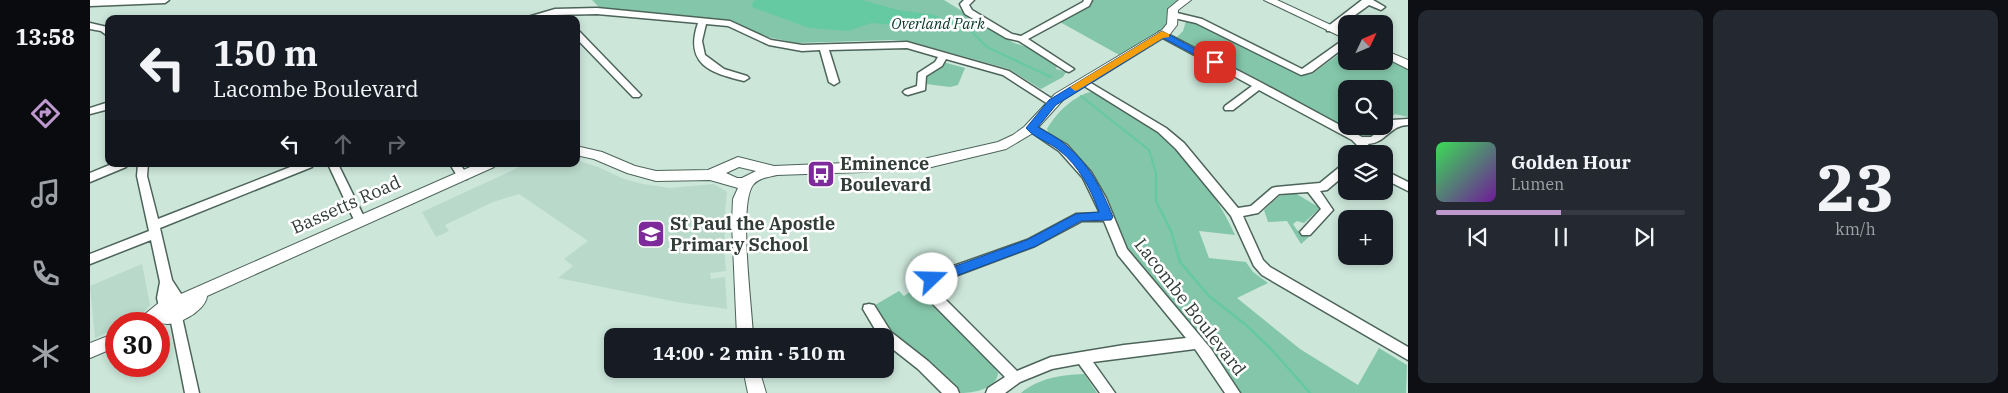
<!DOCTYPE html>
<html lang="en">
<head>
<meta charset="utf-8">
<style>
  body { margin:0; font-family:"IBM Plex Serif",serif; background:#242831; color:#f1f3f6; height:100vh; display:flex; flex-direction:column; font-size:19px; white-space:nowrap }
  * { box-sizing:border-box; margin:0 }
  p { font-size:16px; color:#9ea1a6 }
  .icon { flex:none; width:28px; height:28px; fill:none; stroke:currentColor; stroke-width:2; stroke-linecap:round; stroke-linejoin:round }
  .map { position:relative; flex:1; overflow:hidden }
  .details { display:flex; flex-direction:column; gap:10px; padding:10px; background:#0d0f14; width:600px }
  .details>* { flex:none }
  .guide { position:absolute; left:15px; top:15px; width:475px; height:152px; border-radius:10px; box-shadow:0 2px 8px #0003; background:#171b24; color:#f1f3f6; overflow:hidden }
  .needle { width:32px; rotate:46deg }
  .tools { position:absolute; left:1248px; top:15px; display:grid; gap:10px }
  .tools a { display:grid; place-items:center; width:55px; height:55px; border-radius:10px; background:#171b24; box-shadow:0 2px 8px #0003; font-size:25px }
  .speed { position:absolute; left:15px; top:312px; display:flex; gap:10px; font-size:25px; font-weight:700; text-align:center }
  .speed>* { display:grid; place-content:center; width:65px; height:65px; border-radius:50%; background:#171b24; box-shadow:0 2px 8px #0003; line-height:1 }
  .speed .limit { border:8px solid #d22; background:#fff; color:#111 }
  .pin { position:absolute; display:grid; place-items:center; width:42px; height:42px; color:#fff; margin:-21px; border-radius:10px; box-shadow:0 2px 8px #0006 }
  .me { position:absolute; width:55px; margin:-28px; rotate:69deg; stroke-linejoin:round; filter:drop-shadow(0 0 4px #0008) }
  .turn { display:flex; align-items:center; gap:18px; height:105px; padding:0 25px; font-size:22px }
  .turn .icon { width:65px; height:65px; stroke-width:2.5 }
  .turn b { display:block; font-size:35px; line-height:42px }
  .lanes { display:flex; align-items:center; height:48px; padding:0 25px; background:#0003; justify-content:center; gap:25px; direction:ltr }
  .lanes .off { opacity:.35 }
  .details .card { flex:1; display:flex; flex-direction:column; justify-content:center; gap:8px; min-width:0; padding:0 18px; border-radius:10px; background:#242831 }
  .details .dial { align-items:center; gap:0 }
  .dial b { font-size:65px; line-height:1 }
  .song { display:flex; align-items:center; gap:15px }
  .cover { width:60px; height:60px; border-radius:8px; background:linear-gradient(135deg,hsl(130 70% 55%),hsl(280 70% 35%)) }
  .played { height:5px; border-radius:2px; background:linear-gradient(90deg,#bd99cd 50%,#363941 50%) }
  .keys { display:flex; justify-content:space-around; direction:ltr }
  .details .tiles { flex:1; display:grid; gap:10px; grid-template-columns:repeat(2,1fr) }
  .trip { position:absolute; left:514px; top:328px; width:290px; height:50px; border-radius:10px; background:#171b24; box-shadow:0 2px 8px #0003; font-weight:700; line-height:50px; text-align:center }
  main { display:flex; flex:1; min-height:0 }
  .tab-bar { display:flex; flex-direction:column; width:90px; justify-content:space-around; align-items:center; background:#090b0e; color:#9ea1a6 }
  .tab-bar .icon { width:35px; height:35px }
  .tab-bar .selected { color:#bd99cd }
  .tab-bar b { font-size:22px; color:#f1f3f6 }
  .map>svg:first-child { display:block }
</style>
</head>
<body>
<main>
<nav class="tab-bar">
<b>13:58</b>
<svg class="icon selected" aria-label="directions" viewBox="0 0 24 24"><path d="M12 3l9 9-9 9-9-9zM9 14v-3h6M13 9l2 2-2 2"/></svg>
<svg class="icon" aria-label="music" viewBox="0 0 24 24"><path d="M9 18V5l10-2v13"/><circle cx="6" cy="18" r="3"/><circle cx="16" cy="16" r="3"/></svg>
<svg class="icon" aria-label="phone" viewBox="0 0 24 24"><path d="M5 4h4l2 5-3 2q2 4 5 5l2-3 5 2v4C11 20 4 13 5 4z"/></svg>
<svg class="icon" aria-label="climate" viewBox="0 0 24 24"><path d="M12 3v18M4 7l16 10M4 17L20 7"/></svg>
</nav>
<div class="map">
<svg width="1318" height="393" viewBox="0 0 1318 393">
  <rect width="100%" height="100%" fill="#cce6da"/>
  <!-- built -->
  <path fill="#b9d9cb" d="M486,160L508,167L534,179L553,184L580,188L624,184L637,192L635,211L634,248L636,271L620,273L621,279L635,277L637,309L587,302L468,278L483,266L474,259L498,241L429,194L403,202L355,225L359,231L346,237L332,212L436,164H486Z
    M52,264L60,305L49,318L36,324H26V328L5,338L0,286Z"/>
  <!-- green -->
  <path fill="#84c6aa" d="M502,0H854L924,43L937,47L967,66L966,69L976,72L973,77L951,89L919,69L818,41L802,40L707,43L677,37L636,20L511,9Z
    M1000,0H1088L1078,8V20L1075,27L1031,56L970,22Z
    M1096,21H1102L1212,75L1222,74L1256,49V61H1294V57L1318,68V117L1305,114L1294,124V89H1256V126H1291L1280,136L1271,135L1086,38L1093,31Z
    M853,62L875,68L868,85L860,87L836,84L834,76Z
    M1004,91C1029,107 1055,121 1077,140C1103,161 1132,205 1145,235L1109,231L1119,258L1156,262L1163,272L1178,283L1147,298L1210,349L1268,385L1289,348L1317,365L1316,393H1150L1119,348L1042,257L1030,237L1014,193L1005,178L972,142L959,134L957,129C967,112 984,95 1004,91Z
    M1205,193L1230,208L1214,223L1207,221L1203,224L1207,230L1219,237L1211,244L1197,221L1178,222L1174,210L1189,196Z
    M826,288L900,362L908,373C907,389 883,393 871,393L837,360L803,334L794,323L785,305L809,291L814,296Z
    M994,374L1007,393H931C949,378 971,375 994,374Z"/>
  <!-- water -->
  <path fill="#65c9a2" d="M666,0H772L808,10L846,15L854,21L852,30L782,23L758,31L719,28L662,7L663,1Z"/>
  <g fill="none" stroke-linecap="round" stroke-linejoin="round">
    <!-- stream-far1 -->
    <path stroke="#65c9a2" stroke-width="2" d="M854,21L881,31L897,47L961,77
      M991,96L1059,150L1066,173"/>
    <!-- stream -->
    <path stroke="#65c9a2" stroke-width="2.5" d="M1066,172V201L1081,231L1090,262L1119,296L1156,325L1183,351L1220,393"/>
    <!-- minor casing -->
    <g stroke="#4d645a" stroke-width="3">
      <path id="minor" d="M0,0H79L75,3L0,6Z
        M874,0H884L879,5L882,10L922,34L931,36L993,2L994,0H1002L999,6L938,39L984,69L979,72L976,71L929,41L916,38L875,14L870,4Z
        M1272,0H1283L1295,7L1291,10L1279,5L1243,31H1237V27Z
        M507,8L640,21L681,40L712,45L817,42L919,71L967,102L962,105L958,104L913,75L856,59L852,66L836,76L835,90L818,95L815,94L813,92L815,90L827,86L828,73L845,62L848,57L817,48L739,50L749,82L744,85L739,82L730,50L712,51L679,45L638,26L616,24L612,41L615,55L634,69L657,76L659,78L654,81C620,73 594,64 608,23L507,14L465,15L447,19H431L465,9Z
        M1083,12L1112,19L1212,69L1253,40L1256,39V46L1222,72L1211,75L1106,23L1080,17V13Z
        M0,23L17,27L19,37L11,31L0,29Z
        M486,30L489,31L549,93L551,95L549,97H543L486,38Z
        M1072,31L1172,83L1272,137H1281L1302,120L1318,119V125C1300,125 1296,143 1278,144L1279,147L1276,154H1266L1269,147L1262,140L1169,90L1143,110H1135L1134,108L1135,106L1162,86L1069,36V32Z
        M994,79L1076,128L1094,143L1148,208L1161,206L1182,188L1186,187L1230,183L1252,165L1256,164V174L1237,190L1230,191L1243,210L1220,235H1212L1210,232L1231,209L1218,192L1189,194L1168,213L1153,216L1173,260L1180,267L1318,347V360L1172,275L1164,266L1141,216L1086,149L1068,132L991,84L989,82L991,80Z
        M19,102V109L0,114V108Z
        M942,124L977,145L1001,172L1016,198L1037,249L1121,349L1150,393H1135L1105,349L1003,362L1025,393H1010L989,364L962,369L930,382L915,393H896L898,388L915,377L829,290L823,281L825,277L829,276L834,278L841,274L937,240L986,214L1010,213L993,178L969,151L938,130L937,128ZM992,221H1014L1028,255L1096,338L1034,345L961,357L927,371L842,286L849,282L945,246Z
        M22,164H37L36,167L0,182V173Z
        M48,164H58L57,176L68,219L208,164H223L222,167L70,228L82,280L95,300L93,304C86,306 84,303 80,297L81,307L80,311L75,312L70,311L67,298L70,282L61,240L0,264V254L59,231L47,176Z
        M238,164H248L276,221L274,224H266Z
        M360,164H370L378,176L377,179H369Z
        M1294,170L1318,182V191L1294,179Z
        M779,304L784,305L801,332L838,361L867,388L869,393H852L828,369L795,343V336H789L773,309L774,305Z
        M86,311L91,313L92,317L109,393H95L80,317L81,313Z"/>
    </g>
    <!-- tertiary casing -->
    <g stroke="#4d645a" stroke-width="2">
      <path id="tertiary" d="M1089,0H1101L1088,10L1087,25L1080,34L973,100L943,133L916,149L829,170L687,175C679,177 668,178 663,185C648,205 662,307 663,336H647L642,223L643,199L648,188L620,180L566,181L537,173L504,159L486,155V146L512,152L545,166L566,171L618,170L648,157L684,166L829,160L908,142L923,135L934,127L965,94L1072,30L1077,24L1078,9ZM649,167L666,171L652,178H647L636,173Z
        M1174,0H1187L1256,32V39Z
        M1294,50L1318,60V69L1294,57Z
        M387,164H406L404,167L117,296C116,311 83,330 69,322L67,324H47L49,319L76,297L91,294Z
        M26,333V347L0,358V343Z
        M653,369H669L676,393H658Z"/>
    </g>
    <!-- minor -->
    <use href="#minor" fill="#fff" fill-rule="evenodd"/>
    <!-- tertiary -->
    <use href="#tertiary" fill="#fff" fill-rule="evenodd"/>
  </g>
  <!-- route -->
  <path fill="#1a73e8" stroke="#114b97" d="M1072,31L1130,62L1129,64H1122L1073,38L966,105L948,127C957,133 969,138 977,146C1000,165 1012,190 1023,217L1021,220L991,221L946,246L847,283L842,284L838,283L836,279L838,276L937,240L986,214L1009,212C1001,189 989,166 969,150C959,142 944,138 936,128L959,100Z"/>
  <!-- slow -->
  <path fill="#f59e0b" d="M1072,31L1079,34V37L1073,38L988,90L985,91L980,87Z"/>
  <!-- icons -->
  <defs>
    <g id="bus-square" transform="scale(1.4375)"><rect x="-9" y="-9" width="18" height="18" rx="4" fill="#7d2a9a" stroke="#fff"/><path d="M-5-6H5V4H4V6H2V4H-2V6H-4V4H-5ZM-3.5-4V0h7V-4ZM-3.5 1.2v1.5H-2V1.2ZM2 1.2v1.5H3.5V1.2Z" fill="#fff"/></g>
    <g id="school-square" transform="scale(1.4375)"><rect x="-9" y="-9" width="18" height="18" rx="4" fill="#7d2a9a" stroke="#fff"/><path d="M0-5L7-2L0 1L-7-2ZM-4 1L0 2.5L4 1V4Q0 6-4 4Z" fill="#fff"/></g>
  </defs>
  <g fill-rule="evenodd">
    <use href="#bus-square" x="731" y="174"/>
    <use href="#school-square" x="561" y="234"/>
  </g>
  <g text-anchor="middle" stroke-width="5" stroke-linejoin="round" paint-order="stroke">
    <!-- far-park labels -->
    <g font-size="15" font-style="italic" fill="#073626" stroke="#fff">
      <text x="848" y="29">Overland Park</text>
    </g>
    <!-- poi labels -->
    <g font-size="18" font-weight="bold" fill="#323d38" stroke="#fff" text-anchor="start">
      <text x="750" y="170">Eminence<tspan x="750" dy="21">Boulevard</tspan></text>
      <text x="580" y="230">St Paul the Apostle<tspan x="580" dy="21">Primary School</tspan></text>
    </g>
    <!-- street labels -->
    <g font-size="18" fill="#323d38" stroke="#fff">
      <text transform="translate(256 205) rotate(-24)" y="6">Bassetts Road</text>
      <text transform="translate(1100 307) rotate(52)" y="6">Lacombe Boulevard</text>
    </g>
  </g>
</svg>
<div class="tools">
<a><svg class="needle" viewBox="-14 -14 28 28"><path d="M0-13l5 13h-10z" fill="#e53935"/><path d="M0 13l5-13h-10z" fill="#9ea1a6"/></svg></a>
<a><svg class="icon" aria-label="search" viewBox="0 0 24 24"><circle cx="10" cy="10" r="6"/><path d="M15 15l6 6"/></svg></a>
<a><svg class="icon" aria-label="layers" viewBox="0 0 24 24"><path d="M12 4l9 5-9 5-9-5zM3 14l9 5 9-5"/></svg></a>
<a>+</a>
</div>
<div class="speed"><div class="limit">30</div></div>
<div class="pin" style="left:1125px;top:62px;background:#d93025"><svg class="icon" aria-label="arrive" viewBox="0 0 24 24"><path d="M6 21V4h12l-3 4 3 4H6"/></svg></div>
<svg class="me" style="left:842px;top:279px" viewBox="-20 -20 40 40"><circle r="19" fill="#fff"/><path d="M0-13L10 11 0 6-10 11z" fill="#1a73e8"/></svg>
<div class="trip">14:00 · 2 min · 510 m</div>
<div class="guide">
<div class="turn"><svg class="icon" aria-label="left" viewBox="0 0 24 24"><path d="M17 20v-9H6M10 6l-5 5 5 5"/></svg><div><b>150 m</b>Lacombe Boulevard</div></div>
<div class="lanes"><svg class="icon" aria-label="left" viewBox="0 0 24 24"><path d="M17 20v-9H6M10 6l-5 5 5 5"/></svg><svg class="icon off" aria-label="ahead" viewBox="0 0 24 24"><path d="M12 20V5M6 11l6-6 6 6"/></svg><svg class="icon off" aria-label="right" viewBox="0 0 24 24"><path d="M7 20v-9h11M14 6l5 5-5 5"/></svg></div>
</div>
</div>
<section class="details">
<div class="tiles">
<div class="card">
<div class="song"><i class="cover"></i><div><b>Golden Hour</b><p>Lumen</p></div></div>
<div class="played"></div>
<div class="keys"><svg class="icon" aria-label="previous" viewBox="0 0 24 24"><path d="M18 5L8 12l10 7zM5 5v14"/></svg><svg class="icon" aria-label="pause" viewBox="0 0 24 24"><path d="M8 5v14M16 5v14"/></svg><svg class="icon" aria-label="next" viewBox="0 0 24 24"><path d="M6 5l10 7-10 7zM19 5v14"/></svg></div>
</div>
<div class="card dial"><b>23</b><p>km/h</p></div>
</div>
</section>
</main>
</body>
</html>
